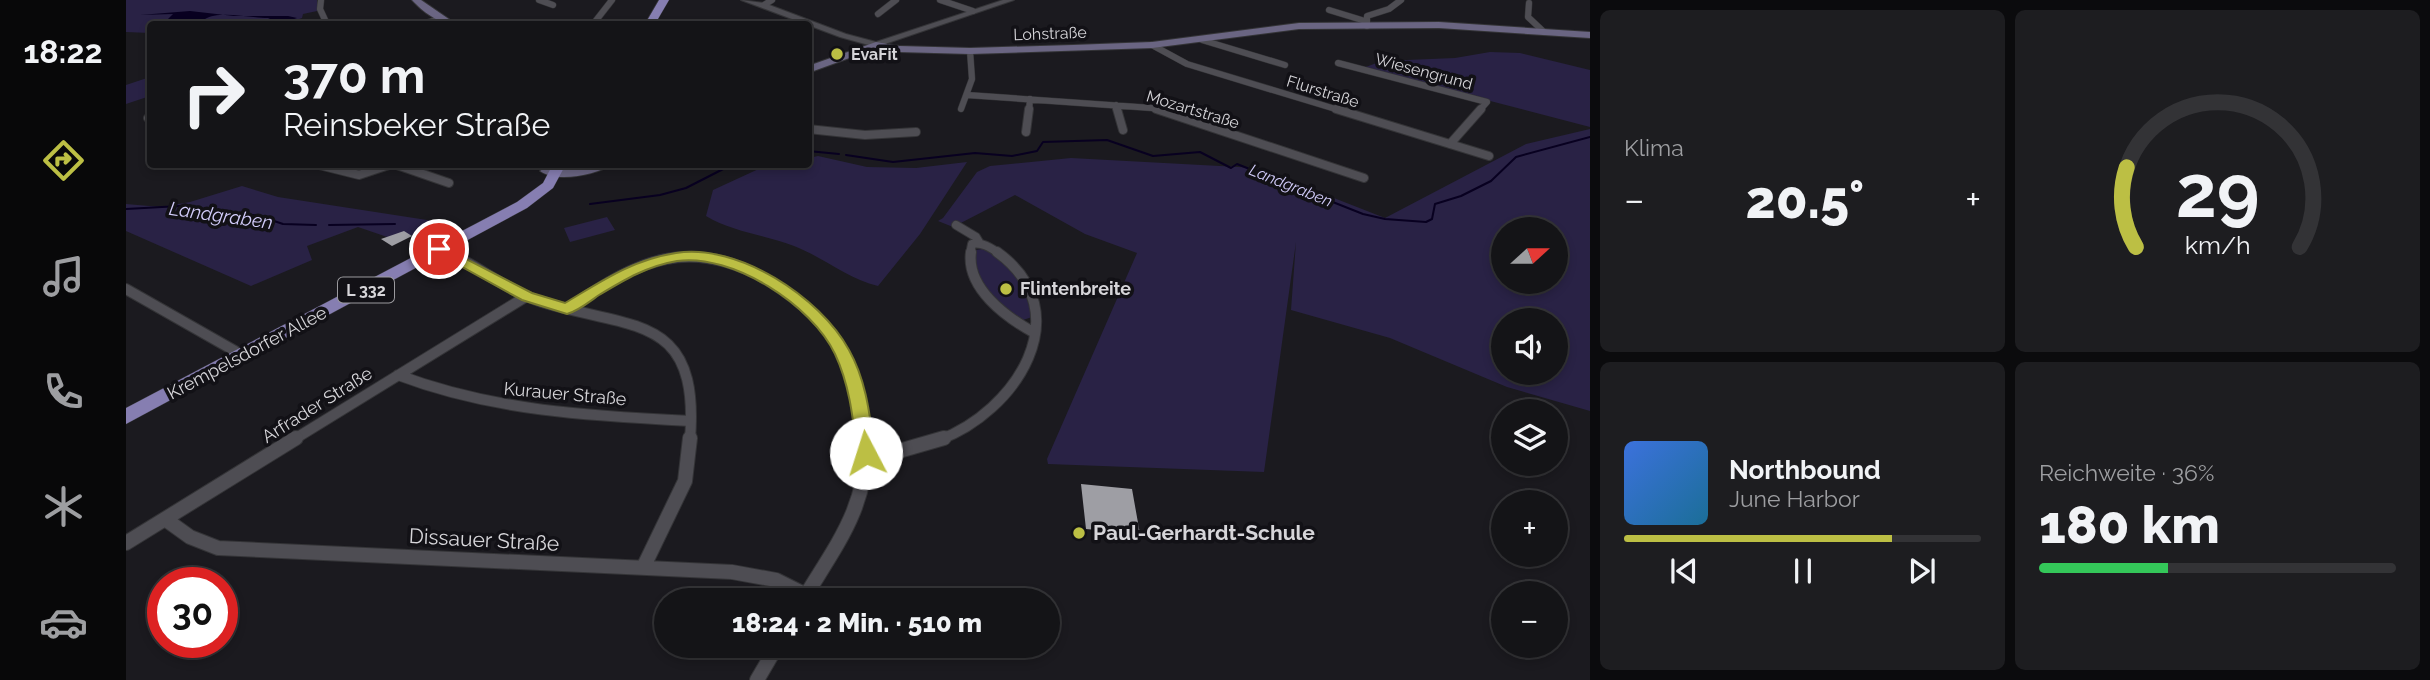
<!DOCTYPE html>
<html lang="de">
<head>
<meta charset="utf-8">
<style>
  body { margin:0; font-family:Raleway,sans-serif; background:#1d1d20; color:#f1f3f6; height:100vh; display:flex; flex-direction:column; font-size:26px; white-space:nowrap }
  * { box-sizing:border-box; margin:0 }
  p { font-size:23px; color:#9d9ea1 }
  .icon { flex:none; width:38px; height:38px; fill:none; stroke:currentColor; stroke-width:2; stroke-linecap:round; stroke-linejoin:round }
  .map { position:relative; flex:1; overflow:hidden }
  .side { display:flex; flex-direction:column; gap:10px; padding:10px; background:#0b0b0d; width:840px }
  .side>* { flex:none }
  .guide { position:absolute; left:21px; top:21px; width:665px; height:147px; border-radius:7px; box-shadow:0 4px 10px #0003,0 0 0 2px #333336; background:#141417; color:#f1f3f6; overflow:hidden }
  .needle { width:46px; rotate:69deg }
  .fabs { position:absolute; left:1365px; top:217px; display:grid; gap:14px }
  .fabs a { display:grid; place-items:center; width:77px; height:77px; border-radius:50%; background:#141417; box-shadow:0 4px 10px #0003,0 0 0 2px #333336; font-size:35px }
  .speed { position:absolute; left:21px; top:567px; display:flex; gap:14px; font-size:35px; font-weight:700; text-align:center }
  .speed>* { display:grid; place-content:center; width:91px; height:91px; border-radius:50%; background:#141417; box-shadow:0 4px 10px #0003,0 0 0 2px #333336; line-height:1 }
  .speed .limit { border:10px solid #d22; background:#fff; color:#111 }
  .pin { position:absolute; display:grid; place-items:center; width:60px; height:60px; color:#fff; margin:-30px; border:4px solid #fff; border-radius:50%; box-shadow:0 2px 7px #0007 }
  .me { position:absolute; width:77px; margin:-38px; rotate:355deg; stroke-linejoin:round; filter:drop-shadow(0 0 5px #0008) }
  .turn { display:flex; align-items:center; gap:24px; height:147px; padding:0 21px; font-size:32px }
  .turn .icon { width:91px; height:91px; stroke-width:2.5 }
  .turn b { display:block; font-size:49px; line-height:60px }
  .big { font-size:52px; font-weight:800; line-height:1.1 }
  .side .card { flex:1; display:flex; flex-direction:column; justify-content:center; gap:10px; min-width:0; padding:0 24px; border-radius:10px; background:#1d1d20 }
  .side .dial { align-items:center; gap:0 }
  .dial svg { height:182px; overflow:visible; fill:none; stroke:#333336; stroke-width:7; stroke-linecap:round; text-anchor:middle }
  .dial text { fill:#f1f3f6; stroke:none }
  .song { display:flex; align-items:center; gap:21px }
  .cover { width:84px; height:84px; border-radius:10px; background:linear-gradient(135deg,hsl(220 70% 55%),hsl(200 70% 35%)) }
  .played { height:7px; border-radius:4px; background:linear-gradient(90deg,#bcbf44 75%,#333336 75%) }
  .keys { display:flex; justify-content:space-around; direction:ltr }
  .heat { display:flex; justify-content:space-between; align-items:center; font-size:38px; direction:ltr }
  .charge { height:10px; border-radius:5px; background:linear-gradient(90deg,#34c759 36%,#333336 0) }
  .side .tiles { flex:1; display:grid; gap:10px; grid-template-columns:repeat(2,1fr) }
  .trip { position:absolute; left:528px; top:588px; width:406px; height:70px; border-radius:35px; background:#141417; box-shadow:0 4px 10px #0003,0 0 0 2px #333336; font-weight:800; line-height:70px; text-align:center }
  main { display:flex; flex:1; min-height:0 }
  .tabs { display:flex; flex-direction:column; width:126px; justify-content:space-around; align-items:center; background:#080809; color:#9d9ea1 }
  .tabs .icon { width:49px; height:49px }
  .tabs .selected { color:#bcbf44 }
  .tabs b { font-size:32px; color:#f1f3f6 }
  .map>svg:first-child { display:block }
</style>
</head>
<body>
<main>
<nav class="tabs">
<b>18:22</b>
<svg class="icon selected" aria-label="directions" viewBox="0 0 24 24"><path d="M12 3l9 9-9 9-9-9zM9 14v-3h6M13 9l2 2-2 2"/></svg>
<svg class="icon" aria-label="music" viewBox="0 0 24 24"><path d="M9 18V5l10-2v13"/><circle cx="6" cy="18" r="3"/><circle cx="16" cy="16" r="3"/></svg>
<svg class="icon" aria-label="phone" viewBox="0 0 24 24"><path d="M5 4h4l2 5-3 2q2 4 5 5l2-3 5 2v4C11 20 4 13 5 4z"/></svg>
<svg class="icon" aria-label="climate" viewBox="0 0 24 24"><path d="M12 3v18M4 7l16 10M4 17L20 7"/></svg>
<svg class="icon" aria-label="car" viewBox="0 0 24 24"><path d="M5 17H2v-5l4-1 3-4h7l3 4 3 1v5h-3M9 17h6M6 11h13"/><circle cx="7" cy="17" r="2"/><circle cx="17" cy="17" r="2"/></svg>
</nav>
<div class="map">
<svg width="1464" height="680" viewBox="0 0 1464 680">
  <rect width="100%" height="100%" fill="#1b1a1f"/>
  <!-- green -->
  <path fill="#292245" fill-rule="evenodd" d="M0,0H191V11L177,14L176,18L159,24H24V33L0,32Z
    M1364,52L1394,53L1464,70V127L1237,68L1256,61L1329,58Z
    M24,77V96L0,104V85Z
    M1464,129V411L1381,387L1264,338L1165,310L1170,242L1138,472L922,464L921,459L1011,253L959,234L889,195L827,227L812,221L817,218L851,172L864,166L945,158L1131,168L1259,218L1400,144ZM1377,229H1430V282H1377ZM1377,320H1430V373H1377Z
    M692,156L741,167L790,168L841,162L794,234L752,286C722,279 697,257 668,246C640,235 606,232 580,216L587,190L639,166L682,164L683,158Z
    M116,186L152,197L314,222L273,241L232,227L181,246L186,260L125,286L0,231V204L35,207L64,202Z
    M481,217L489,230L444,242L438,228Z
    M856,249C886,256 900,291 906,317L897,320C867,302 856,289 847,254L850,250Z"/>
  <!-- water -->
  <path fill="#080020" d="M64,11L108,16H162L171,18L154,24H129L144,19L142,18C125,18 93,10 79,19L95,24H44L39,22L47,14L14,15Z"/>
  <g fill="none" stroke-linecap="round" stroke-linejoin="round">
    <!-- stream -->
    <path stroke="#080020" stroke-width="2" d="M682,151L713,154
      M720,155L767,162L849,153L886,156L911,151L917,142L981,140L1027,156L1074,152L1105,168L1111,164L1237,214L1259,219L1300,222L1306,219L1309,204L1335,196L1365,181L1390,157L1464,137
      M464,204L534,195L560,188L607,164
      M0,209L54,206L133,216L157,224L190,225
      M203,225L269,224"/>
  </g>
  <!-- building -->
  <path fill="#9e9ea4" d="M278,231L286,236L266,246L255,239Z
    M955,484L1006,489L1014,534L960,529Z"/>
  <g fill="none" stroke-linecap="round" stroke-linejoin="round">
    <!-- minor-far3 casing -->
    <g stroke="#343437" stroke-width="7">
      <path id="minor-far3" d="M195,0L194,9L200,22L196,24
        M413,0L427,5
        M814,0L847,11
        M1403,3L1402,17L1418,32
        M638,5L646,0
        M1203,10L1239,21
        M752,14L770,0
        M468,23L486,0
        M295,24L317,19
        M1241,26V16L1263,9L1275,0
        M1076,40L1159,65
        M1026,45L1061,64L1216,111
        M1212,63L1361,102L1353,111
        M841,95L1026,108L1035,111
        M990,105L992,111
        M835,109L846,79L844,51
        M903,111L904,99"/>
    </g>
    <!-- minor-far2 casing -->
    <g stroke="#343437" stroke-width="10">
      <path id="minor-far2" d="M991,109L997,130
        M1030,109L1238,178
        M1210,109L1363,156
        M22,118L24,120
        M682,129L739,135L790,132
        M900,132L903,109
        M1324,144L1355,109
        M189,164L233,175L266,164
        M268,164L323,183
        M830,225L850,237L853,242
        M313,249L325,254
        M844,254L846,244C857,242 865,248 874,254"/>
    </g>
    <!-- minor-far1 casing -->
    <g stroke="#343437" stroke-width="12">
      <path id="minor-far1" d="M321,252C354,267 382,291 416,302C507,330 574,313 564,440
        M845,252C840,288 880,317 907,332
        M0,289L109,351L112,357
        M441,309C472,289 503,266 540,259C578,252 614,263 646,283C705,321 737,368 740,440
        M272,375C367,411 464,416 565,421
        M167,440L401,296
        M813,440C889,412 955,313 871,252"/>
    </g>
    <!-- minor casing -->
    <g stroke="#343437" stroke-width="16">
      <path id="minor" d="M740,454L766,453L818,438
        M39,519L64,537L92,548L606,572L650,580L680,595
        M0,543L170,438
        M517,568L559,481L564,438
        M677,600C710,545 743,506 740,438
        M631,680L651,646"/>
    </g>
    <!-- tertiary casing -->
    <g stroke="#343437" stroke-width="2">
      <path id="tertiary" d="M615,0L638,3L720,34L750,42L877,0H888L750,47L714,37Z"/>
    </g>
    <!-- secondary casing -->
    <g stroke="#343437" stroke-width="2">
      <path id="secondary" d="M286,0H295L330,24C314,25 297,12 286,0Z
        M1313,22L1464,32V38L1313,28L1173,29L1026,48L844,54L773,52L751,48L682,73V66L750,42L773,46L844,48L947,45L1026,42L1173,23Z
        M466,164H487C470,175 431,183 414,171L420,167L449,169Z"/>
    </g>
    <!-- primary casing -->
    <g stroke="#343437" stroke-width="1">
      <path id="primary" d="M533,0H543L529,24H519Z
        M427,164H440L427,188L401,208L0,424V408L391,202L417,183Z"/>
    </g>
    <!-- minor-far3 -->
    <use href="#minor-far3" stroke="#4e4d53" stroke-width="6"/>
    <!-- minor-far2 -->
    <use href="#minor-far2" stroke="#4e4d53" stroke-width="8"/>
    <!-- minor-far1 -->
    <use href="#minor-far1" stroke="#4e4d53" stroke-width="10"/>
    <!-- minor -->
    <use href="#minor" stroke="#4e4d53" stroke-width="14"/>
    <!-- tertiary -->
    <use href="#tertiary" fill="#4e4d53" fill-rule="evenodd"/>
    <!-- secondary -->
    <use href="#secondary" fill="#6a6582" fill-rule="evenodd"/>
    <!-- primary -->
    <use href="#primary" fill="#867eb1" fill-rule="evenodd"/>
  </g>
  <!-- route -->
  <path fill="#bcbf44" stroke="#7a7c2c" stroke-width="2" d="M313,245L406,293L439,303C476,281 506,260 550,253C612,243 694,297 723,350C741,382 744,418 749,453L746,458H733L731,453C727,419 724,386 709,354C686,305 606,253 551,261C521,266 498,280 473,295C463,302 452,311 441,314L396,300L309,252L306,249Z"/>
  <!-- markers -->
  <g fill="#bcbf44" stroke="#121116" stroke-width="2.5">
    <circle cx="711" cy="54" r="7"/>
    <circle cx="880" cy="289" r="7"/>
    <circle cx="953" cy="533" r="7"/>
  </g>
  <g text-anchor="middle" stroke-width="7" stroke-linejoin="round" paint-order="stroke">
    <!-- far-street labels -->
    <g font-size="16" fill="#d6d5d9" stroke="#121116">
      <text transform="translate(924 33) rotate(-2)" y="6">Lohstraße</text>
      <text transform="translate(1298 71) rotate(15)" y="6">Wiesengrund</text>
      <text transform="translate(1197 91) rotate(17)" y="6">Flurstraße</text>
      <text transform="translate(1067 109) rotate(17)" y="6">Mozartstraße</text>
    </g>
    <!-- far-poi labels -->
    <g font-size="16" font-weight="bold" fill="#d6d5d9" stroke="#121116" text-anchor="start">
      <text x="725" y="60">EvaFit</text>
    </g>
    <!-- far-water labels -->
    <g font-size="16" font-style="italic" fill="#d2ccfa" stroke="#121116">
      <text transform="translate(1165 185) rotate(22)" y="6">Landgraben</text>
    </g>
    <!-- shield labels -->
    <rect fill="#121116" stroke="#9b9a9e" stroke-width="2" x="212" y="277.5" width="56" height="25" rx="5"/>
    <g font-size="16" font-weight="bold" fill="#d6d5d9">
      <text x="240" y="296">L 332</text>
    </g>
    <!-- poi labels -->
    <g font-size="18" font-weight="bold" fill="#d6d5d9" stroke="#121116" text-anchor="start">
      <text x="894" y="295">Flintenbreite</text>
    </g>
    <!-- street labels -->
    <g font-size="18" fill="#d6d5d9" stroke="#121116">
      <text transform="translate(121 353) rotate(-28)" y="6">Krempelsdorfer Allee</text>
      <text transform="translate(439 394) rotate(5)" y="6">Kurauer Straße</text>
      <text transform="translate(191 405) rotate(-32)" y="6">Arfrader Straße</text>
    </g>
    <!-- water labels -->
    <g font-size="19" font-style="italic" fill="#d2ccfa" stroke="#121116">
      <text transform="translate(95 215) rotate(8)" y="7">Landgraben</text>
    </g>
    <!-- near-poi labels -->
    <g font-size="21" font-weight="bold" fill="#d6d5d9" stroke="#121116" text-anchor="start">
      <text x="967" y="540">Paul-Gerhardt-Schule</text>
    </g>
    <!-- near-street labels -->
    <g font-size="21" fill="#d6d5d9" stroke="#121116">
      <text transform="translate(358 540) rotate(3)" y="7">Dissauer Straße</text>
    </g>
  </g>
</svg>
<div class="fabs">
<a><svg class="needle" viewBox="-14 -14 28 28"><path d="M0-13l5 13h-10z" fill="#e53935"/><path d="M0 13l5-13h-10z" fill="#9d9ea1"/></svg></a>
<a><svg class="icon" aria-label="sound" viewBox="0 0 24 24"><path d="M4 9h4l5-4v14l-5-4H4zM17 9q2 3 0 6"/></svg></a>
<a><svg class="icon" aria-label="layers" viewBox="0 0 24 24"><path d="M12 4l9 5-9 5-9-5zM3 14l9 5 9-5"/></svg></a>
<a>+</a>
<a>−</a>
</div>
<div class="speed"><div class="limit">30</div></div>
<div class="pin" style="left:313px;top:249px;background:#d93025"><svg class="icon" aria-label="arrive" viewBox="0 0 24 24"><path d="M6 21V4h12l-3 4 3 4H6"/></svg></div>
<svg class="me" style="left:740px;top:453px" viewBox="-20 -20 40 40"><circle r="19" fill="#fff"/><path d="M0-13L10 11 0 6-10 11z" fill="#bcbf44"/></svg>
<div class="trip">18:24 · 2 Min. · 510 m</div>
<div class="guide">
<div class="turn"><svg class="icon" aria-label="right" viewBox="0 0 24 24"><path d="M7 20v-9h11M14 6l5 5-5 5"/></svg><div><b>370 m</b>Reinsbeker Straße</div></div>
</div>
</div>
<section class="side">
<div class="tiles">
<div class="card"><p>Klima</p>
<div class="heat"><a>−</a><b class="big">20.5°</b><a>+</a></div>
</div>
<div class="card dial"><svg viewBox="0 0 100 80">
<path d="M14 69A42 42 0 1 1 86 69"/>
<path d="M14 69A42 42 0 0 1 10 34" stroke="#bcbf44"/>
<text x="50" y="56" font-size="32" font-weight="700">29</text>
<text x="50" y="72" font-size="11">km/h</text>
</svg></div>
<div class="card">
<div class="song"><i class="cover"></i><div><b>Northbound</b><p>June Harbor</p></div></div>
<div class="played"></div>
<div class="keys"><svg class="icon" aria-label="previous" viewBox="0 0 24 24"><path d="M18 5L8 12l10 7zM5 5v14"/></svg><svg class="icon" aria-label="pause" viewBox="0 0 24 24"><path d="M8 5v14M16 5v14"/></svg><svg class="icon" aria-label="next" viewBox="0 0 24 24"><path d="M6 5l10 7-10 7zM19 5v14"/></svg></div>
</div>
<div class="card"><p>Reichweite · 36%</p><b class="big">180 km</b><div class="charge"></div></div>
</div>
</section>
</main>
</body>
</html>
